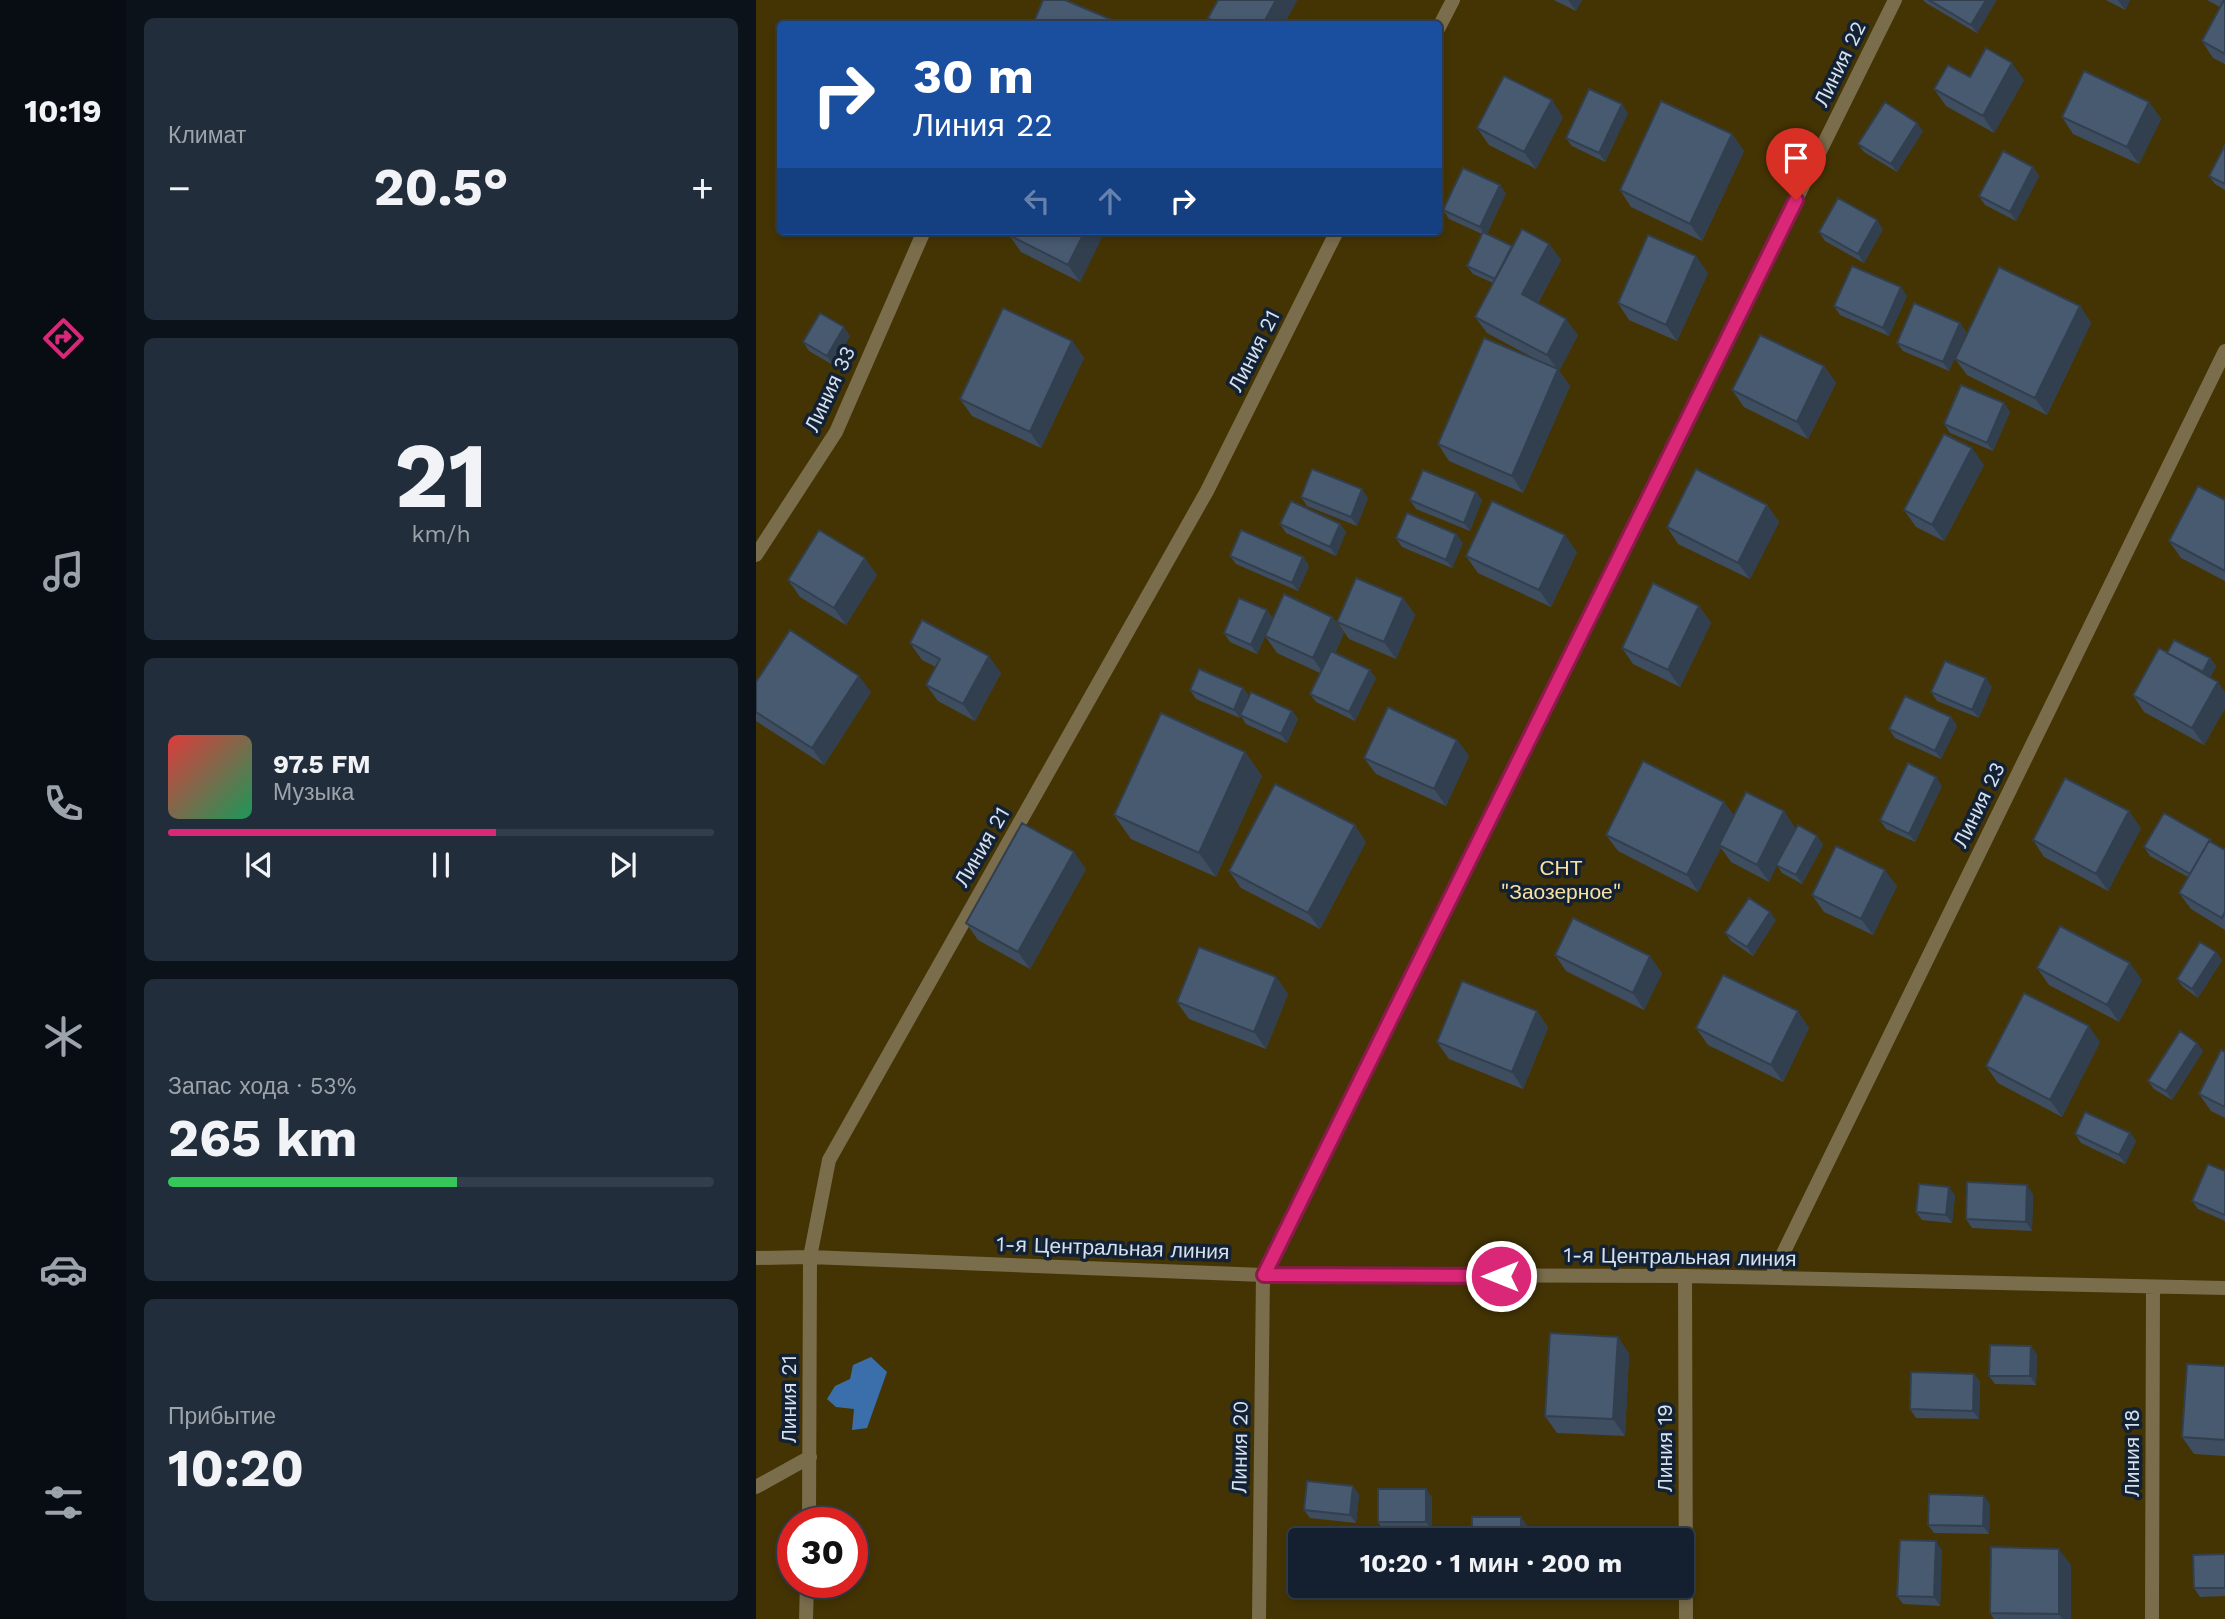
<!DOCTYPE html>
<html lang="ru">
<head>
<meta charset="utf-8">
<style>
  body { margin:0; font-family:"Work Sans",sans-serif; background:#212d3b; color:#f1f3f6; height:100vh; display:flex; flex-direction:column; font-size:26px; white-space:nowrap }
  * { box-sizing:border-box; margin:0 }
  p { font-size:23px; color:#9da3aa }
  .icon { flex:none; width:38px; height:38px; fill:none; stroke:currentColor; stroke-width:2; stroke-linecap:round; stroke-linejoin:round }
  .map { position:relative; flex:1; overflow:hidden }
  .side { display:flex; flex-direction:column; gap:18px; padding:18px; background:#0b121a; width:630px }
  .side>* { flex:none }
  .guide { position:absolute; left:21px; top:21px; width:665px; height:214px; border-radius:7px; box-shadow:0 4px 10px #0003,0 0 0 2px #333e4b; background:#1a4fa0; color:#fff; overflow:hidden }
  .speed { position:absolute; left:21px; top:1507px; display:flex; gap:14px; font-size:35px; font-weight:700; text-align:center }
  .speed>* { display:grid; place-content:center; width:91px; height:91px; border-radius:50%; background:#14202f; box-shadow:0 4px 10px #0003,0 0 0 2px #333e4b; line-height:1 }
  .speed .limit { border:10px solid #d22; background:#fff; color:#111 }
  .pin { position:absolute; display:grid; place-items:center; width:60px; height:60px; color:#fff; margin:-72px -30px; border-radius:50% 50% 50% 0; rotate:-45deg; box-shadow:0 0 7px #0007 }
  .pin .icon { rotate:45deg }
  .me { position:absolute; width:77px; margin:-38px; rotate:270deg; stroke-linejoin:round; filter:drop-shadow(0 0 5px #0008) }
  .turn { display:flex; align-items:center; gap:24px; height:147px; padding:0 21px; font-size:32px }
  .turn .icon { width:91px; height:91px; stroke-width:2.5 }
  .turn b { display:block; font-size:49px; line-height:60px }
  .lanes { display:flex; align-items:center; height:66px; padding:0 21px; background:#0003; justify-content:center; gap:35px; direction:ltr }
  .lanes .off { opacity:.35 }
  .big { font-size:52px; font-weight:700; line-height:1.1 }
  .side .tile { flex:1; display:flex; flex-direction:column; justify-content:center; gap:10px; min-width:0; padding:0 24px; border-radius:10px; background:#212d3b }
  .side .dial { align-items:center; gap:0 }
  .dial b { font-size:91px; line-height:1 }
  .song { display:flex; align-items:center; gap:21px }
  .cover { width:84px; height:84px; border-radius:10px; background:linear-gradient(135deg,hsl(0 70% 55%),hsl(150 70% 35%)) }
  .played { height:7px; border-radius:4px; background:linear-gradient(90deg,#db2777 60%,#333e4b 60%) }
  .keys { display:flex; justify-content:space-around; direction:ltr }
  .heat { display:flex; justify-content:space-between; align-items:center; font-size:38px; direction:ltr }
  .charge { height:10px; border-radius:5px; background:linear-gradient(90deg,#34c759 53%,#333e4b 0) }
  .trip { position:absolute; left:532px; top:1528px; width:406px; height:70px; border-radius:7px; background:#14202f; box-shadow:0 4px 10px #0003,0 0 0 2px #333e4b; font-weight:700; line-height:70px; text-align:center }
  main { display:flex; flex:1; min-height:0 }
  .menu { display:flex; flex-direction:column; width:126px; justify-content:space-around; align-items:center; background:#080d13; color:#9da3aa }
  .menu .icon { width:49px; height:49px }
  .menu .current { color:#db2777 }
  .menu b { font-size:32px; color:#f1f3f6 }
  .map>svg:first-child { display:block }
</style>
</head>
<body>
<main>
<nav class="menu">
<b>10:19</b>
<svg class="icon current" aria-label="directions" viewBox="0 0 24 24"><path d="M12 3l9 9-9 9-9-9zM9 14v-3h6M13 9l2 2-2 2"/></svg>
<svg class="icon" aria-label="music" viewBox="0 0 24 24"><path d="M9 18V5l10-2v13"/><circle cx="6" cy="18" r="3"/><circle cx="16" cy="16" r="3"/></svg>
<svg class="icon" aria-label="phone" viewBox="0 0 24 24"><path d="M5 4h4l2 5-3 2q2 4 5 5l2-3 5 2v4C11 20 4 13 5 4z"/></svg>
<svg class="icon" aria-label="climate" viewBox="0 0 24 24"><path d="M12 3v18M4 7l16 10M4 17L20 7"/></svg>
<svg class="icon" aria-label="car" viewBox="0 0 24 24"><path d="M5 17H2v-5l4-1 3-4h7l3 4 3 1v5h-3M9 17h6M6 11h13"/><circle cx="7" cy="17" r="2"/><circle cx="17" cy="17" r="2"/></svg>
<svg class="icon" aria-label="filters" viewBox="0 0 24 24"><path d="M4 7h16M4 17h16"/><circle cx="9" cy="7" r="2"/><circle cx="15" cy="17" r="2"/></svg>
</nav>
<section class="side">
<div class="tile"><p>Климат</p>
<div class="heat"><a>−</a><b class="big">20.5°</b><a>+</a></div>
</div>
<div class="tile dial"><b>21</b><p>km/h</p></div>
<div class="tile">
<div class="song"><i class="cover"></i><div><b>97.5 FM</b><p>Музыка</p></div></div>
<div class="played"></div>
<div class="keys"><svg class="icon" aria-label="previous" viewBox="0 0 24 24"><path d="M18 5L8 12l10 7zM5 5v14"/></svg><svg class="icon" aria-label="pause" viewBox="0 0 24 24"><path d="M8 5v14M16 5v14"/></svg><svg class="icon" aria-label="next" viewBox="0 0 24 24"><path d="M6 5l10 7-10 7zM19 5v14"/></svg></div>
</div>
<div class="tile"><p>Запас хода · 53%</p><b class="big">265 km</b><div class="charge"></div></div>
<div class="tile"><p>Прибытие</p><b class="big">10:20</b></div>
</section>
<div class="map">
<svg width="1469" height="1619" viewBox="0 0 1469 1619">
  <rect width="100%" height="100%" fill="#1b2b3f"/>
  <!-- green -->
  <path fill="#443404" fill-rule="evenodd" d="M0,0H1469V1619H0ZM24,24H682V231H24ZM37,1522H96V1582H37ZM544,1540H926V1586H544Z"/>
  <!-- water -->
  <path fill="#3a6fac" d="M115,1357L131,1372L111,1428L96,1430L98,1409L80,1407L71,1399L79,1386L94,1379L97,1365Z"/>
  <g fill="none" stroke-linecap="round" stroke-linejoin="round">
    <!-- street -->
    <path stroke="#7a6d4c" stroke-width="14" d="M682,29L697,0
      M0,555L80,432L168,231
      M0,1258L54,1257L507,1275L929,1276L1469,1288
      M929,1276L930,1619
      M1015,1278L1469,351
      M0,1487L54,1457
      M53,1522L54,1257L73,1160L451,491L581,231
      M50,1619L51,1582
      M503,1619L507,1275L1139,0
      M1396,1619L1397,1287"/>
  </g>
  <!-- wall -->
  <path fill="#3e4d60" d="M462,0H541L528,24H456L452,18Z
    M798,0H826L820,11Z
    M1167,0H1240V1L1221,33L1170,3Z
    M1350,0H1374L1369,10Z
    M1451,0H1469V64L1457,58L1446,41L1464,7Z
    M1214,77L1268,80L1238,133L1190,106L1178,89Z
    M1393,102L1405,119L1383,164L1317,134L1306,117Z
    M872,113L849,162L816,146L810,138Z
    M807,117L780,169L733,145L721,128Z
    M1167,131L1141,172L1108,152L1102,144Z
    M976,134L988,151L946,241L875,207L864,190Z
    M1469,145V190L1459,184L1453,176Z
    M1277,167L1283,176L1260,221L1229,205L1223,196Z
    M750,193L731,234L756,246L793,244L805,260L782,303L822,335L803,371L814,386L767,493L693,461L682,444L785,362L731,333L719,317L737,283L717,274L711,266L726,234L693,219L687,210Z
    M1127,229L1108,263L1069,241L1063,232Z
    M349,231L324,282L265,252L253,235Z
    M952,273L921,341L873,320L862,303Z
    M1151,296L1133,336L1084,315L1078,306Z
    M1324,306L1335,323L1291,415L1211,375L1199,359Z
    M1204,323L1210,332L1193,371L1147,351L1141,343Z
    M94,336L77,365L53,351L47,342Z
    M316,341L328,358L285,448L216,416L204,399Z
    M1068,366L1080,383L1052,439L988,407L976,390Z
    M1248,403L1254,412L1237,451L1194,433L1188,424Z
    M1228,465L1188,541L1160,527L1148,510Z
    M720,492L726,500L714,531L660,509L654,500Z
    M545,497L612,498L601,526L551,506Z
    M1469,500V581L1425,558L1413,541Z
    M1011,505L1023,522L994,579L922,544L911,527Z
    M524,524H584L590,532L580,556L530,533Z
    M700,534L707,543L696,568L646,547L640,538Z
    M821,552L795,607L722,573L710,556Z
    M474,556L547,557L553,566L542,591L480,564Z
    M121,575L90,625L44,597L32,580Z
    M647,598L659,615L640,659L593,639L581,622Z
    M943,606L955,623L924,687L877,664L866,648Z
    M511,610L517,619L501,654L474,642L468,633Z
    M576,617L588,633L579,653L620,678L599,721L560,702L554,694L564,673L521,653L509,636Z
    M154,643L245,673L219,721L182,701L170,685L180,667L166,660Z
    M1411,653L1454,658L1460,666L1454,678L1469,692V708L1448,745L1388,712L1377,695Z
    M0,682L115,692L68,765L0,721Z
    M1236,687L1223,718L1181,701L1175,692Z
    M487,688L493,696L536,711L542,719L531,743L490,724L485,716L484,718L440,699L434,690Z
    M1195,717L1201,726L1185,759L1139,738L1133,729Z
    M701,740L713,756L690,806L620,774L608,758Z
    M489,752L506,776L460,877L375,839L358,815Z
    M1186,786L1159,842L1130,829L1124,820Z
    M968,802L978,816L1028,811L1039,828L1028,852L1061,836L1067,845L1046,884L1026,873L1021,865L1013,882L975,862L965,848L942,892L862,851L850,835Z
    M1385,828L1352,891L1288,857L1277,840Z
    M610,842L564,929L485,888L473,871Z
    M1456,842L1469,850V930L1435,909L1423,893L1432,877L1394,856L1388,847Z
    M330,869L274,969L222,940L210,923Z
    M1141,886L1117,935L1068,912L1056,895Z
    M1020,920L997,956L975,941L969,933Z
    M1460,952L1466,960L1442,998L1427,987L1421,979Z
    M799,955L906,973L888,1010L810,971Z
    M1281,968L1386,980L1363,1022L1293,985Z
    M520,977L532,994L510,1049L433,1019L421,1002Z
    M781,1011L792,1028L767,1089L693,1059L681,1042Z
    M940,1028H1053L1027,1082L952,1045Z
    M1344,1042L1306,1117L1242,1083L1230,1066Z
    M1441,1043L1447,1051L1416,1100L1398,1089L1392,1081Z
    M1469,1052V1118L1455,1111L1443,1094Z
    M1374,1133L1380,1141L1369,1164L1325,1143L1319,1134Z
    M1469,1171V1221L1442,1209L1436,1201Z
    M1193,1187L1199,1196L1196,1223L1166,1220L1160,1212Z
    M1277,1194L1276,1231L1216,1228L1210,1219Z
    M862,1337L873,1354L869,1436L801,1433L789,1416Z
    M1281,1354L1280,1385L1239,1384L1233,1376Z
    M1469,1366V1456L1438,1454L1426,1437Z
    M1218,1374L1224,1382L1223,1419L1160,1418L1154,1409Z
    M597,1486L603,1495L600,1523L554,1518L548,1510Z
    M670,1489L676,1498V1530L628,1531L622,1522Z
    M1234,1504L1233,1534L1178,1533L1172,1525Z
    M1186,1550L1184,1606L1147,1604L1141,1596Z
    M1469,1554V1596L1444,1597L1438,1588Z
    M1315,1565V1619H1238L1234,1613Z
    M722,1586H777V1594L727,1593Z"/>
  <!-- shaded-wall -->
  <path fill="#323f4e" d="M520,0H541L528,24H507Z
    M812,0H826L820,11Z
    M1230,0H1240V1L1221,33L1215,25Z
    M1362,0H1374L1369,10Z
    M1256,63L1268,80L1238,133L1227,116Z
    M796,100L807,117L780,169L768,152Z
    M1393,102L1405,119L1383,164L1371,147Z
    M866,104L872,113L849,162L843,153Z
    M1161,123L1167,131L1141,172L1135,164Z
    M976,134L988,151L946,241L934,224Z
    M1277,167L1283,176L1260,221L1254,212Z
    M744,185L750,193L730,236L724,227Z
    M1121,220L1127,229L1108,263L1102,254Z
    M329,231H349L324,282L312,265Z
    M793,244L805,260L777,311L766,294Z
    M940,256L952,273L921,341L910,325Z
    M1145,287L1151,296L1133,336L1127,328Z
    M1324,306L1335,323L1291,415L1279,398Z
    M810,319L822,335L803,371L814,386L767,493L756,476L802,370L791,355Z
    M1204,323L1210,332L1193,371L1187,362Z
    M88,327L94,336L77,365L71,356Z
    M316,341L328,358L285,448L274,432Z
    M1068,366L1080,383L1052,439L1041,422Z
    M1248,403L1254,412L1237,451L1231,443Z
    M1216,448L1228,465L1188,541L1176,525Z
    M606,489L612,498L601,526L595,517Z
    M720,492L726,500L714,531L708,523Z
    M1011,505L1023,522L994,579L982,563Z
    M584,524L590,532L580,556L574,547Z
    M700,534L707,543L696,568L690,560Z
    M809,535L821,552L795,607L783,590Z
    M547,557L553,566L542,591L536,583Z
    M109,558L121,575L90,625L78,608Z
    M647,598L659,615L640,659L628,642Z
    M943,606L955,623L924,687L912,670Z
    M511,610L517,619L501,654L495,645Z
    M576,617L588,633L568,675L557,658Z
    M233,656L245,673L219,721L207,704Z
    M1454,658L1460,666L1453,681L1447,672Z
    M614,670L620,678L599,721L593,712Z
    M103,676L115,692L68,765L56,748Z
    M1230,678L1236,687L1223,718L1216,710Z
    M1462,682L1469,692V708L1448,745L1436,728Z
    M487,688L493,697L484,718L478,710Z
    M536,711L542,719L531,743L525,734Z
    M1195,717L1201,726L1185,759L1179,751Z
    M701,740L713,756L690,806L678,789Z
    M489,752L506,776L460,877L443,853Z
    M1180,777L1186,786L1159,842L1153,834Z
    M968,802L980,819L963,845L965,848L942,892L931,875Z
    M1028,811L1039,828L1013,882L1001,865Z
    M1373,811L1385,828L1352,891L1340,874Z
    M599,825L610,842L564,929L552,913Z
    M1061,836L1067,845L1046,884L1040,875Z
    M318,852L330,869L274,969L262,952Z
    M1129,870L1141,886L1117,935L1105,919Z
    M1014,912L1020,920L997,956L991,947Z
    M1460,952L1466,960L1442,998L1436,989Z
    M894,956L906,973L888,1010L877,993Z
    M1374,963L1386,980L1363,1022L1351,1005Z
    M520,977L532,994L510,1049L498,1032Z
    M781,1011L792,1028L767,1089L756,1072Z
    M1042,1011L1053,1028L1027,1082L1015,1065Z
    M1333,1026L1344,1042L1306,1117L1294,1100Z
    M1441,1043L1447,1051L1416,1100L1410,1091Z
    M1374,1133L1380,1141L1369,1164L1363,1155Z
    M1271,1185L1277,1194L1276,1231L1270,1222Z
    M1193,1187L1199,1196L1196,1223L1190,1215Z
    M862,1337L873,1354L869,1436L857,1419Z
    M1275,1346L1281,1354L1280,1385L1274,1376Z
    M1218,1374L1224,1382L1223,1419L1217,1411Z
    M597,1486L603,1495L600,1523L594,1515Z
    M670,1489L676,1498V1530L670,1522Z
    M1228,1496L1234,1504L1233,1534L1227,1526Z
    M765,1517L777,1534V1540H765Z
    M1180,1541L1186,1550L1184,1606L1178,1597Z
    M1303,1549L1315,1565V1619H1306L1303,1614Z
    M771,1586H777V1594Z"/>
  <!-- building -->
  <path fill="#485a70" stroke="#323f4e" stroke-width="2" d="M287,0H309L361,22L360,24H277Z
    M462,0H520L507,24H463L452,18Z
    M1173,0H1230L1215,25Z
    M1468,0H1469V54L1446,41Z
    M1230,48L1256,63L1227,116L1178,89L1192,65L1214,77Z
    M1328,71L1393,102L1371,147L1306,117Z
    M748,76L796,100L768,152L721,128Z
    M833,89L866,104L843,153L810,138Z
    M905,101L976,134L934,224L864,190Z
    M1129,102L1161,123L1135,164L1102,144Z
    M1469,145V184L1453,176Z
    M1247,151L1277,167L1254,212L1223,196Z
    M707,168L744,185L724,227L687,210Z
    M1082,198L1121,220L1102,254L1063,232Z
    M766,229L793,244L766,294L810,319L791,355L719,317Z
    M256,231H329L312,265L253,235Z
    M727,232L756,246L739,279L711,266Z
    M892,235L940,256L910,325L862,303Z
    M1096,266L1145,287L1127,328L1078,306Z
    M1243,267L1324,306L1279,398L1199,359Z
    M1158,303L1204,323L1187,362L1141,343Z
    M247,308L316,341L274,432L204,399Z
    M64,313L88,327L71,356L47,342Z
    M1004,335L1068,366L1041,422L976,390Z
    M728,338L802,369L756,476L682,444Z
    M1205,385L1248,403L1231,443L1188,424Z
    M1188,434L1216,448L1176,525L1148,510Z
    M556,469L606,489L595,517L545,497Z
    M940,469L1011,505L982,563L911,527Z
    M667,470L720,492L708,523L654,500Z
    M1442,486L1469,500V571L1413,541Z
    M535,501L584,524L574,547L524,524Z
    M736,501L809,535L783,590L710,556Z
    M651,513L700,534L690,560L640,538Z
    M63,530L109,558L78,608L32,580Z
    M485,530L547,557L536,583L474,556Z
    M600,578L647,598L628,642L581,622Z
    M897,583L943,606L912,670L866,648Z
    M528,594L576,617L557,658L509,636Z
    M483,598L511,610L495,645L468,633Z
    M166,620L233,656L207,704L170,685L184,659L154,643Z
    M34,630L103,676L56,748L0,712V682Z
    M1418,640L1454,658L1447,672L1411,653Z
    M1403,648L1462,682L1436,728L1377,695Z
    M575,651L614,670L593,712L554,694Z
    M1189,661L1230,678L1216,710L1175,692Z
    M443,669L487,688L478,710L434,690Z
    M495,692L536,711L525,734L484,715Z
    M1149,696L1195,717L1179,751L1133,729Z
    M632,707L701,740L678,789L608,758Z
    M405,713L489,752L443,853L358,815Z
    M887,761L968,802L931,875L850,835Z
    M1152,763L1180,777L1153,834L1124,820Z
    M1309,778L1373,811L1340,874L1277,840Z
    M519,784L599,825L552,913L473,871Z
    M990,792L1028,811L1001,865L963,845Z
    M1408,813L1455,840L1453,841L1434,874L1388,847Z
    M266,823L318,852L262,952L210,923Z
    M1042,825L1061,836L1040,875L1020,865Z
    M1453,841L1469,850V912L1466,918L1423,893Z
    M1080,846L1129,870L1105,919L1056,895Z
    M993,898L1014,912L991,947L969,933Z
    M817,918L894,956L877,993L799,955Z
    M1304,926L1374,963L1351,1005L1281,968Z
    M1444,942L1460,952L1436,989L1421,979Z
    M443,947L520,977L498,1032L421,1002Z
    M967,975L1042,1011L1015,1065L940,1028Z
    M706,981L781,1011L756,1072L681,1042Z
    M1268,993L1333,1026L1294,1100L1230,1066Z
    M1424,1031L1441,1043L1410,1091L1392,1081Z
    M1465,1050L1469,1052V1107L1443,1094Z
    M1329,1112L1374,1133L1363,1155L1319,1134Z
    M1452,1164L1469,1171V1215L1436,1201Z
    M1211,1182L1271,1185L1270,1222L1210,1219Z
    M1163,1184L1193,1187L1190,1215L1160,1212Z
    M794,1333L862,1337L857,1419L789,1416Z
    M1234,1345L1275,1346L1274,1376H1233Z
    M1431,1364L1469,1366V1440L1426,1437Z
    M1155,1372L1218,1374L1217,1411L1154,1409Z
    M551,1481L597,1486L594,1515L548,1510Z
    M622,1489H670V1522H622Z
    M1173,1494L1228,1496L1227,1526L1172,1525Z
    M716,1517H765V1540H716Z
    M1144,1540L1180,1541L1178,1597L1141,1596Z
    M1235,1547L1303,1549V1614L1234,1613Z
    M1469,1554V1588H1438L1437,1555Z"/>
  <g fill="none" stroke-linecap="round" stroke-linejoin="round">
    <!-- route casing -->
    <g stroke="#8e194d" stroke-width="18">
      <path id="route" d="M745,1276L508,1275L1040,200"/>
    </g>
    <!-- route -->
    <use href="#route" stroke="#db2777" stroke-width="12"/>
  </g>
  <g text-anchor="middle" stroke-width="7" stroke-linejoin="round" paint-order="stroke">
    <!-- street labels -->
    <g font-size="21" fill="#d7e1ee" stroke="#122134">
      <text transform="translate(1084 64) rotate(-64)" y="7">Линия 22</text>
      <text transform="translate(498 351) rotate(-63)" y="7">Линия 21</text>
      <text transform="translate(74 389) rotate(-65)" y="7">Линия 33</text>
      <text transform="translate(1223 805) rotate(-64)" y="7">Линия 23</text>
      <text transform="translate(226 847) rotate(-60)" y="7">Линия 21</text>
      <text transform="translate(357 1248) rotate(2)" y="7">1-я Центральная линия</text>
      <text transform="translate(924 1257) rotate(1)" y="7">1-я Центральная линия</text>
      <text transform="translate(33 1399) rotate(-90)" y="7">Линия 21</text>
      <text transform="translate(484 1447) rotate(-89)" y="7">Линия 20</text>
      <text transform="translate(909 1448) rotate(-90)" y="7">Линия 19</text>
      <text transform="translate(1376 1453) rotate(-90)" y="7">Линия 18</text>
    </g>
    <!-- park labels -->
    <g font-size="21" fill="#fae1a1" stroke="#122134">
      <text x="805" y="875">СНТ<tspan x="805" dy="24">"Заозерное"</tspan></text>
    </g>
  </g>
</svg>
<div class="speed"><div class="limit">30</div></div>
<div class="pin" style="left:1040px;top:200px;background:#d93025"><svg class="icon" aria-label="arrive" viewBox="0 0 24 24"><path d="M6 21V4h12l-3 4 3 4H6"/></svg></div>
<svg class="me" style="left:745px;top:1276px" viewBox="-20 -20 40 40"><circle r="17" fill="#db2777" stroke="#fff" stroke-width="3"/><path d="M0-11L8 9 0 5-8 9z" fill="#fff"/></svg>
<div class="trip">10:20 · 1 мин · 200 m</div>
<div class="guide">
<div class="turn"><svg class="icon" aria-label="right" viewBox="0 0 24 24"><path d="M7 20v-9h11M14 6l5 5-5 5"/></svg><div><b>30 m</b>Линия 22</div></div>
<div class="lanes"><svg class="icon off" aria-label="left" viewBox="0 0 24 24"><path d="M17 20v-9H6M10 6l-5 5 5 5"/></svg><svg class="icon off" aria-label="ahead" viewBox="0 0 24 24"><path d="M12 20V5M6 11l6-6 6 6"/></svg><svg class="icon" aria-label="right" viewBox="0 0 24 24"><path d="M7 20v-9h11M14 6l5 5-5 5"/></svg></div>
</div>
</div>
</main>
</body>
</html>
